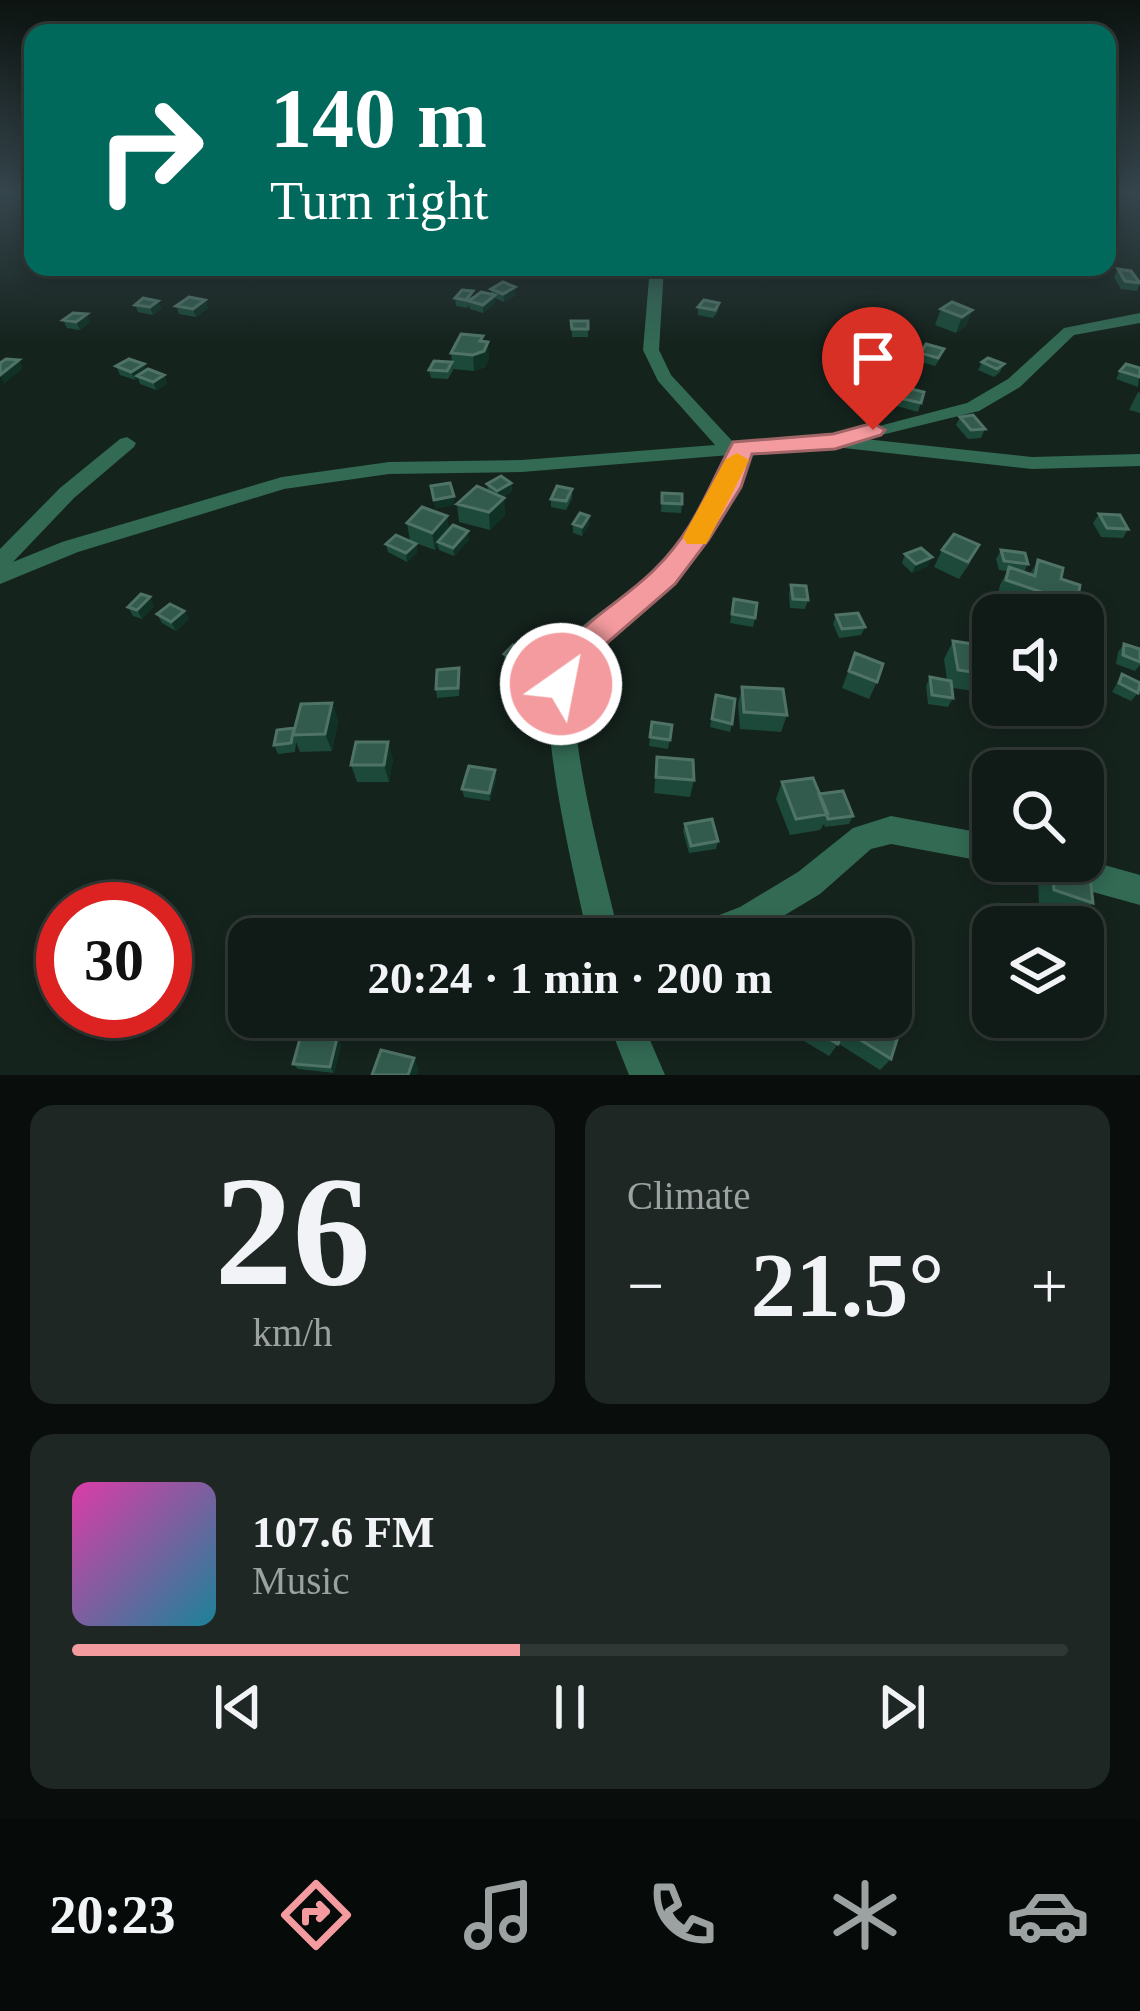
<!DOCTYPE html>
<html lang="en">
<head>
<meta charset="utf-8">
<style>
  body { margin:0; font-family:"Times New Roman",serif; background:#1e2723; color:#f1f3f6; height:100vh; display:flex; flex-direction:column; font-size:45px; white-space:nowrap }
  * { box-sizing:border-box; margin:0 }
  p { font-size:39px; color:#9ca1a1 }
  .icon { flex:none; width:66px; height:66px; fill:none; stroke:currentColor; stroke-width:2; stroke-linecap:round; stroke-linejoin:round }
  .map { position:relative; height:1075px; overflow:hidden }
  .side { display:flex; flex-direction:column; gap:30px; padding:30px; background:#090e0c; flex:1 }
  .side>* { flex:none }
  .top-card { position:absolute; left:24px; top:24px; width:1092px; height:252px; border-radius:24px; box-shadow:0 6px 18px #0003,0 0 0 3px #303835; background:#00695c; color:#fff; overflow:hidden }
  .tools { position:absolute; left:972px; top:594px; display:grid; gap:24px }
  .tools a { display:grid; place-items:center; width:132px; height:132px; border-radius:24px; background:#101a16; box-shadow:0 6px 18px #0003,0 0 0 3px #303835; font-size:60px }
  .speed { position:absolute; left:36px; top:882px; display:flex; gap:24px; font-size:60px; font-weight:700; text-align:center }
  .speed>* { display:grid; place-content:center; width:156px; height:156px; border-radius:50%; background:#101a16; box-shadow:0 6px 18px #0003,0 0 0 3px #303835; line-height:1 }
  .speed .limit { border:18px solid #d22; background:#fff; color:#111 }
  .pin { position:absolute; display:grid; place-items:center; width:102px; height:102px; color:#fff; margin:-123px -51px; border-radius:50% 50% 50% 0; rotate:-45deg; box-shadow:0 0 12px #0007 }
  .pin .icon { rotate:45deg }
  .me { position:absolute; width:132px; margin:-66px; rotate:33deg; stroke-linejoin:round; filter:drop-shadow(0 0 9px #0008) }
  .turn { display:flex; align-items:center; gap:42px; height:252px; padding:0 48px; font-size:54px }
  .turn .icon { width:156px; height:156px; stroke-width:2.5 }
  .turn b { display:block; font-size:84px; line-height:102px }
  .big { font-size:90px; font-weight:800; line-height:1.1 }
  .side .widget { flex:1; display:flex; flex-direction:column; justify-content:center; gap:18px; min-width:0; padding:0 42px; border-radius:24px; background:#1e2723 }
  .side .dial { align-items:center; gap:0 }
  .dial b { font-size:156px; line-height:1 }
  .song { display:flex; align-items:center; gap:36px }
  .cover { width:144px; height:144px; border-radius:18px; background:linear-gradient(135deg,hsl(320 70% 55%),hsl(190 70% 35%)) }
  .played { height:12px; border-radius:6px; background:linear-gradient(90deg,#f49b9f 45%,#303835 45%) }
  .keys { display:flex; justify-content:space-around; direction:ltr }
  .heat { display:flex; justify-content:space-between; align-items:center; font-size:66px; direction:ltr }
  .side .tiles { flex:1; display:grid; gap:30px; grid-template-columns:1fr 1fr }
  .widget:last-child { grid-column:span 2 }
  .trip { position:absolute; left:228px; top:918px; width:684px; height:120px; border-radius:24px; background:#101a16; box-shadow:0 6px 18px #0003,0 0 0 3px #303835; font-weight:800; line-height:120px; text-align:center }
  .dock { display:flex; height:192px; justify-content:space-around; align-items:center; background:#060a09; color:#9ca1a1 }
  .dock .icon { width:84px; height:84px }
  .dock .current { color:#f49b9f }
  .dock b { font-size:54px; color:#f1f3f6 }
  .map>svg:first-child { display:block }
</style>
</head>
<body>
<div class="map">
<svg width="1140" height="1075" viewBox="0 0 1140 1075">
  <rect width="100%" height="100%" fill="#15231d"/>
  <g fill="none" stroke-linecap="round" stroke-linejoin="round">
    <!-- minor -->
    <path fill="#326a54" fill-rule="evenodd" d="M650,267H664L659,350L671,375L734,443L841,436L967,403L1008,379L1064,328L1140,313V323L1074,335L1020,387L979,411L865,439L1032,457L1140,454V466L1032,469L835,447L749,454C731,502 706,552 668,587C641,611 592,631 578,666C560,715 607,883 620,939H588C576,879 534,718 554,665C571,620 623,602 656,572C690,540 713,498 730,455L522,472L389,474L284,489L78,552L0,584V549L60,488L120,439L127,437L136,443L134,447L74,498L13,562L62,542L282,477L389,462L522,460L715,445L658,381L643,350Z
      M891,816L993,835V861H999L993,863L891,844L871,849L820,894L760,930L738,939H681L686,928L740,907L798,872L853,828Z
      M1083,859L1140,875V905L1035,876L1025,871L1020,861Z
      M606,1017H640L665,1075H629Z"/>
  </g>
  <!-- wall -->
  <path fill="#1c493a" d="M700,267H723L717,276L700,272Z
    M1118,269L1140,281L1137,291L1121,289L1114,277Z
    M491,289L516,295L504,302L495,298V303L483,313L470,309L469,305L467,308L456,306L455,298L491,295Z
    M205,300L208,308L196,317L179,314L176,306Z
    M158,301L161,309L153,315L138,312L135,305Z
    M719,303L718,311L713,318L698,315V307Z
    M941,309L972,310L966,326L956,333L935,325Z
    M63,320L90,322L80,330L67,328Z
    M571,321H588V337H572Z
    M483,342L489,358L485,367L474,371L453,369L451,353Z
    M921,353L941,357L935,366L918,361Z
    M452,362L453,370L448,379L431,378L429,370Z
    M982,362L1004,364L1000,372L994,377L978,370Z
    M144,364L146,370L164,375L167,384L156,390L140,384L138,378L135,380L120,375L116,366Z
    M1140,368L1138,387L1116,379L1120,371Z
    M903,387L924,392L918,412L897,406Z
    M1138,392L1140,393V413L1129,410Z
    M960,417L985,429L981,438L968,439L956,425Z
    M511,483L512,491L503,497L505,515L490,530L459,522L457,504L488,491L487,484Z
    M572,489V498L566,510L551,507V499Z
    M662,493L682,504L681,513L661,512Z
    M1099,514L1128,529L1123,538L1101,537L1093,523Z
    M447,516L449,530L469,540L454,556L439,550L438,546L435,550L410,541L407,523Z
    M573,524L589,525L582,536L573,533Z
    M386,544H416L417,553L407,562L388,552Z
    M942,550L970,563L959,579L934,567Z
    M1001,550L1028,564L1024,572L1030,574L1038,560L1061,579L1077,604L1070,615H1046L997,598L1000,585L1007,571L999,570L996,559Z
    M905,554L928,566L912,573L902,563Z
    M791,585L808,600L805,609L790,608L789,594Z
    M734,599L755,618L753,627L730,623Z
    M154,606L142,619L133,616L128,607Z
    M184,611L189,619L176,631L162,623L157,614Z
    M836,615L865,627L861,635L839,638L833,624Z
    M1083,624L1097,650L1085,667H1083Z
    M953,641L993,672V676L983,692L952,688L953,698L948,707L928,704L926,686L930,677L947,680L944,659Z
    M1124,644L1140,649V665L1135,671L1116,664L1118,652Z
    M855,653L877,682L869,699L842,688Z
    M504,654L527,662L519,671L505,663Z
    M1122,674L1138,693L1131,701L1112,692Z
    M460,677L459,696L437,698L436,689Z
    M742,687L787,715L781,732L740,729L738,704Z
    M527,688H552V714H527Z
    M716,695L732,724L730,732L710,727Z
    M332,703L338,721L332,751L300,752L296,742L295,752L278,754L274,745Z
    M652,722L672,725L668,749L649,746Z
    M657,757L694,780L690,797L654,793Z
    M393,759L389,782H357L351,765Z
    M496,778L490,801L464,797L462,789Z
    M782,782L819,794L853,816L849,824L825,827L824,824L820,830L790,835L776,799Z
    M685,824L718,841L716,849L689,853L683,831Z
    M1052,865L1093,903L1077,917L1039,905L1038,880Z
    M797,1017H839L838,1044L829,1056L791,1033Z
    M848,1017H891V1059L880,1070L839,1044Z
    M341,1044L334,1073L298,1069L293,1064Z"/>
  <!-- shaded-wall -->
  <path fill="#103226" d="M515,287L516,295L504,302L503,294Z
    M495,295V303L483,313V305Z
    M205,300L208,308L196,317L193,309Z
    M158,301L161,309L153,315L150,307Z
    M972,310L966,326L956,333L962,317Z
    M87,314L90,322L80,330L76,322Z
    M483,336L484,350L488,342L489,358L485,367L474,371L473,355Z
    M19,360L23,368L4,384L0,375Z
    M144,364L147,372L135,380L131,372Z
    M164,375L167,384L156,390L153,382Z
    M511,483L512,491L498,500L497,491Z
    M454,496L455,505L435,509L434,500Z
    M504,498L505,515L490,530L489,512Z
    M447,516L450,534L438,542V546L435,550L432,533Z
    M589,516V525L582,536V527Z
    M468,531L469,540L454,556L453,548Z
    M416,544L417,553L407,562L406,553Z
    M932,557L928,566L912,573L916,564Z
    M150,597L154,606L142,619L137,610Z
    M184,611L189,619L176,631L171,622Z
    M527,654V662L519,671L518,663Z
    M332,703L338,721L332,751L325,734Z
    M388,742L393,759L389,782L384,765Z
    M495,770L496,778L490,801L489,793Z
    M337,1038L341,1044L334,1073L330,1067Z
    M414,1058L419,1069L417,1075H408Z"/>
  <!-- building -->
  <path fill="#325b4d" stroke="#4f7366" stroke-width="3" d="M1118,269L1131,271L1140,283L1125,281Z
    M503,282L515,287L503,294L491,289Z
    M462,290L473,291L466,300L455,298Z
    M481,292L495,295L483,305L469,301Z
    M189,297L205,300L193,309L176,306Z
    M143,298L158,301L150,307L135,305Z
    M704,300L719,303L715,310L698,307Z
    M952,302L972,310L962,317L941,309Z
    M73,313L87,314L76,322L63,320Z
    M571,321H588V329H572Z
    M461,334L483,336L480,341L488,342L484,351L473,355L451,353Z
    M926,344L944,349L938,358L921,353Z
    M988,358L1004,364L997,369L982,362Z
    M6,359L19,360L0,375V363Z
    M129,359L144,364L131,372L116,366Z
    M434,361L452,362L447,371L429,370Z
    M1126,364L1140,368V377L1120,371Z
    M148,369L164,375L153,382L137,376Z
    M903,387L924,392L921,403L899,398Z
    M973,415L985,429L971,430L960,417Z
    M501,476L511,483L497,491L487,484Z
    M450,483L454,496L434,500L431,486Z
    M477,486L504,498L489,512L457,504Z
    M557,486L572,489L566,501L551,499Z
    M662,493L682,494V504L662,503Z
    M422,507L447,516L432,533L407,523Z
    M580,513L589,516L582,527L573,524Z
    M1099,514L1120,515L1128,529L1107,528Z
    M453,525L468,531L453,548L438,542Z
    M954,534L979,545L968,562L942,550Z
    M396,535L416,544L406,553L386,544Z
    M921,548L932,557L916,564L905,554Z
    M1001,550L1025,553L1028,564L1004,561Z
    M1038,560L1063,568L1061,579L1080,585L1077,604L1006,580L1009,567L1035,576Z
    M791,585L806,586L808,600L793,599Z
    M141,594L150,597L137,610L128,607Z
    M734,599L757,603L755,618L732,614Z
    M170,604L184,611L171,622L157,614Z
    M858,613L865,627L842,629L836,615Z
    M1083,624L1102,631L1097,650L1083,644Z
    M953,641L987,646L993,675L958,670Z
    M1124,644L1140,649V662L1123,655Z
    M513,645L527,654L518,663L504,654Z
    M855,653L883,664L877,682L849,671Z
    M459,668L458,688L436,689L437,670Z
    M1122,674L1140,683L1138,693L1119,683Z
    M930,677L951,681L953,698L932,695Z
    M742,687L783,689L787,715L744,712Z
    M527,688H552L551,706H526Z
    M716,695L735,699L732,724L712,719Z
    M332,703L325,734L293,735L301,704Z
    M652,722L672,725L670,740L650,737Z
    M294,728L291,743L274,745L277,730Z
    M356,742H388L384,765H351Z
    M657,757L693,760L694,780L656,777Z
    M469,766L495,770L489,793L462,789Z
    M813,778L828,814L796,819L782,782Z
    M843,791L853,816L828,819L819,794Z
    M712,819L718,841L691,846L685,824Z
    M1052,865L1090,877L1093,903L1054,890Z
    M891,1005L905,1014L891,1059L848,1032L853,1017H891Z
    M800,1017H839L846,1021L838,1044L799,1021Z
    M301,1035L337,1038L330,1067L293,1064Z
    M381,1050L414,1058L408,1075H372Z"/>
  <!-- sky -->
  <linearGradient id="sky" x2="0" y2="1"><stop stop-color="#0c1310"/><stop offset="0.56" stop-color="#35454c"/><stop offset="1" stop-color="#35454c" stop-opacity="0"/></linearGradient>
  <rect width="1140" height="344" fill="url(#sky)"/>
  <!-- route -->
  <path fill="#f49b9f" stroke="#9f6567" stroke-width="3" d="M873,423L885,430L881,435L835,449L752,454L741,487L709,539L675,584L585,662L573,693H550L545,684C569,624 611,612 654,570C696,529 707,489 733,442L833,434Z"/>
  <!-- slow -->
  <path fill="#f59e0b" d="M737,453L749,460L710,537L706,544H687L683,537L725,460Z"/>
</svg>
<div class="tools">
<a><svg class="icon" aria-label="sound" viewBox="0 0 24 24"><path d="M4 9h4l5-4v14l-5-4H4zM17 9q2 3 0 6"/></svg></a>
<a><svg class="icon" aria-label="search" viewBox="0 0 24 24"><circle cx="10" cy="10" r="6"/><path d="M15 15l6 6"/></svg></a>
<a><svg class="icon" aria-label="layers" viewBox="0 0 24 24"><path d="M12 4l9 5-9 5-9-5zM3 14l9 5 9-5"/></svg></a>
</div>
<div class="speed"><div class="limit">30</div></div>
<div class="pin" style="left:873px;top:430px;background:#d93025"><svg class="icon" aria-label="arrive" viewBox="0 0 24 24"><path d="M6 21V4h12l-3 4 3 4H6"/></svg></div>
<svg class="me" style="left:561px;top:684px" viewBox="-20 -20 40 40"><circle r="17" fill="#f49b9f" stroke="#fff" stroke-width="3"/><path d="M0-11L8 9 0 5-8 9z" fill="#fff"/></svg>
<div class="trip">20:24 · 1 min · 200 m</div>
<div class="top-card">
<div class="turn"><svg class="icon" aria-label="right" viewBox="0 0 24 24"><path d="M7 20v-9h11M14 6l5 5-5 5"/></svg><div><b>140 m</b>Turn right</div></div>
</div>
</div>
<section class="side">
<div class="tiles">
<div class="widget dial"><b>26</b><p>km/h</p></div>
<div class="widget"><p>Climate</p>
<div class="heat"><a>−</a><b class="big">21.5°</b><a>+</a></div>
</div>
<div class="widget">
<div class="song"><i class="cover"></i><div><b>107.6 FM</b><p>Music</p></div></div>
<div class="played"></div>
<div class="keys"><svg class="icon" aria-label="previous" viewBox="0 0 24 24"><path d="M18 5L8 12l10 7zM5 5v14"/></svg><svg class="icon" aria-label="pause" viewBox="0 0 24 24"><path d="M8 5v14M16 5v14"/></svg><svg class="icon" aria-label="next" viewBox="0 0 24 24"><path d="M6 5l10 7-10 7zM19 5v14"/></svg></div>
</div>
</div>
</section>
<nav class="dock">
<b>20:23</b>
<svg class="icon current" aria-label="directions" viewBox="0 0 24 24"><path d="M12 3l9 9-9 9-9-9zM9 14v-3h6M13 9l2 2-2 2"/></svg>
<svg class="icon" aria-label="music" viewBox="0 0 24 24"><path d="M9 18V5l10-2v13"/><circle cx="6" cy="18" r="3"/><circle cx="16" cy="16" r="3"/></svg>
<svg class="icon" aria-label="phone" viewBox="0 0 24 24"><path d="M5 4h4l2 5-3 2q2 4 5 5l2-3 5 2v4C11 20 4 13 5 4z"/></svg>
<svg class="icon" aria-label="climate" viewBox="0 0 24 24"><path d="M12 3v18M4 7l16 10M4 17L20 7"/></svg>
<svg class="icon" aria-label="car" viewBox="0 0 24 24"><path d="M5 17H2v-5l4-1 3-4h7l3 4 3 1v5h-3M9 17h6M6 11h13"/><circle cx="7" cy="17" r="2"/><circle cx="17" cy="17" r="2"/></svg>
</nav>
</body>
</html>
